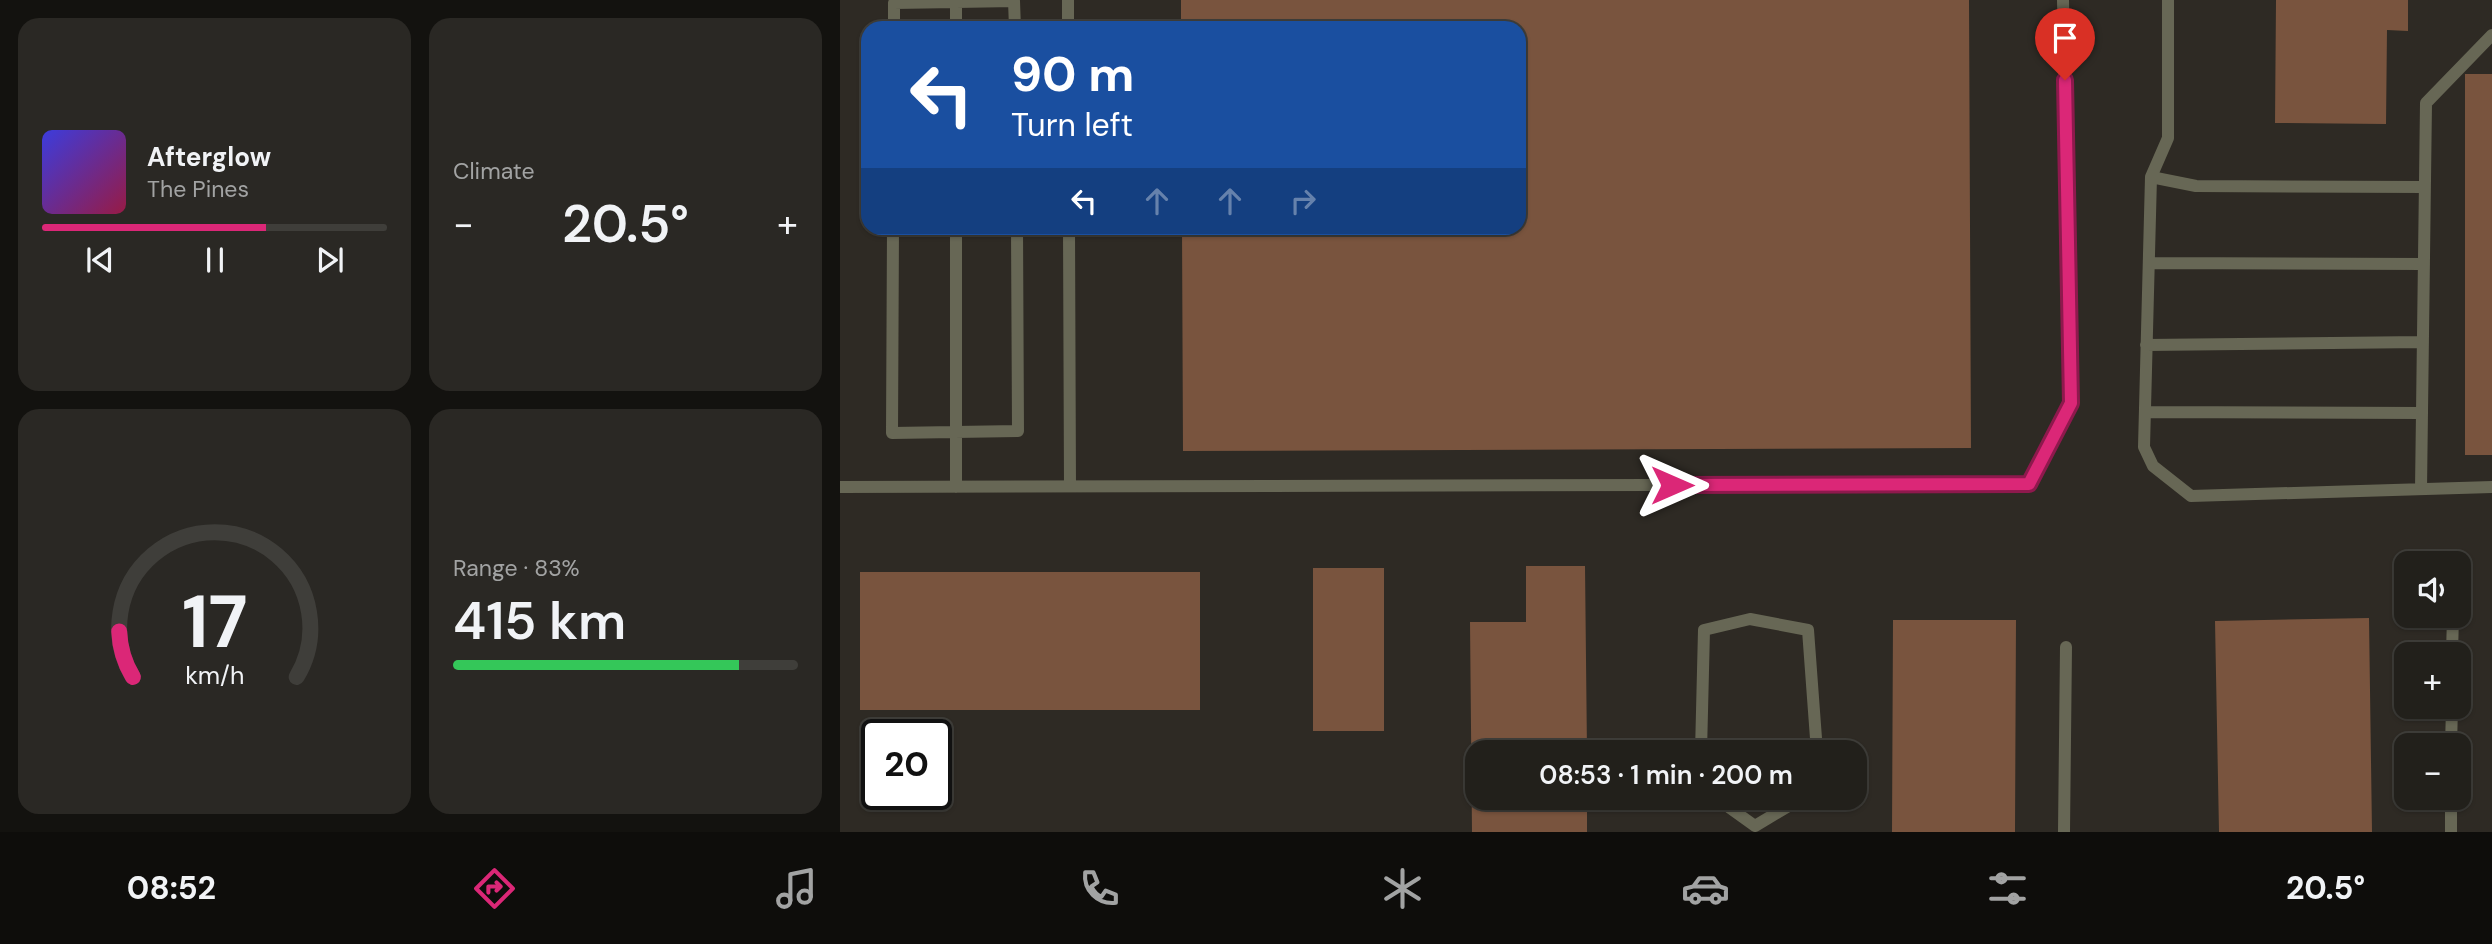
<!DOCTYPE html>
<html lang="en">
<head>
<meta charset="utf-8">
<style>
  body { margin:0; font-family:"DM Sans",sans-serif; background:#2a2824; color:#f1f3f6; height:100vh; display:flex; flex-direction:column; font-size:26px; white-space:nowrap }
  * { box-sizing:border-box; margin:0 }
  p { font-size:23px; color:#a2a3a3 }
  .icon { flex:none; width:38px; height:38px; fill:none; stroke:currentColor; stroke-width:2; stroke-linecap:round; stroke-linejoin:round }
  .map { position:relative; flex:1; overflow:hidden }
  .panel { display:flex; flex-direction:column; gap:18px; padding:18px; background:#13120f; width:840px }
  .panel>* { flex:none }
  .hud { position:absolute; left:21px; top:21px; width:665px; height:214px; border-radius:21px; box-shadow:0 2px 5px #0004,0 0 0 2px #3f3e3a; background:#1a4fa0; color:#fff; overflow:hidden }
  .tools { position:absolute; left:1554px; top:551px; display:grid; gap:14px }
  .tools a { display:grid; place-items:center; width:77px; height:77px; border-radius:14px; background:#22201b; box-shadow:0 2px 5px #0004,0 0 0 2px #3f3e3a; font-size:35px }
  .speed { position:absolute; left:21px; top:719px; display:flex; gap:14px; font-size:35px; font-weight:700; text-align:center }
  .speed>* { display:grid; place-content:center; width:91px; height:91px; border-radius:50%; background:#22201b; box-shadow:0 2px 5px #0004,0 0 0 2px #3f3e3a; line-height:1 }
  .speed .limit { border:4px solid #111; border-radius:10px; background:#fff; color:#111 }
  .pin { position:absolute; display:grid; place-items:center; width:60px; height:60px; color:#fff; margin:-72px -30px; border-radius:50% 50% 50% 0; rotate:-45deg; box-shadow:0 0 7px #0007 }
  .pin .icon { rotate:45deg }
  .me { position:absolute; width:77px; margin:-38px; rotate:90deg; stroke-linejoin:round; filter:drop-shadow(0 0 5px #0008) }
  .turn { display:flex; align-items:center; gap:24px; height:147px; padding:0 35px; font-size:32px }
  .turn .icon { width:91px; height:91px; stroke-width:2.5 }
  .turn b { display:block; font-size:49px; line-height:60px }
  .lanes { display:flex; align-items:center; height:66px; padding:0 35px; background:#0003; justify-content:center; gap:35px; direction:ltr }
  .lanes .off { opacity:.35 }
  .big { font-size:52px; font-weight:600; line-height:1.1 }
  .panel .widget { flex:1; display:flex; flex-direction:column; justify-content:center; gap:10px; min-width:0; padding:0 24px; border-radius:21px; background:#2a2824 }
  .panel .dial { align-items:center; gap:0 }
  .dial svg { height:182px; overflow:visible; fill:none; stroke:#3f3e3a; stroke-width:7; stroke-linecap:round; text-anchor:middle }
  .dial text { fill:#f1f3f6; stroke:none }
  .song { display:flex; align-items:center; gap:21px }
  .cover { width:84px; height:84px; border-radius:10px; background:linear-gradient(135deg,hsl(240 70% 55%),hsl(340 70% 35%)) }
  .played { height:7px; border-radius:4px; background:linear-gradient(90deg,#db2777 65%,#3f3e3a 65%) }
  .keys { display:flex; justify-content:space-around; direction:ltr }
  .heat { display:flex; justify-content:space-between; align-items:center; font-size:38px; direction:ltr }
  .charge { height:10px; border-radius:5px; background:linear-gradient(90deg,#34c759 83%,#3f3e3a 0) }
  .panel .tiles { flex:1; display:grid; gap:18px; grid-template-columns:repeat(2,1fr) }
  .trip { position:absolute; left:625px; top:740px; width:402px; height:70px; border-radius:21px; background:#22201b; box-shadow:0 2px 5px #0004,0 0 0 2px #3f3e3a; font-weight:600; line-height:70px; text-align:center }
  .tab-bar { display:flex; height:112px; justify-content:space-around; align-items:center; background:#0e0d0b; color:#a2a3a3 }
  .tab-bar .icon { width:49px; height:49px }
  .tab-bar .on { color:#db2777 }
  .tab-bar b { font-size:32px; color:#f1f3f6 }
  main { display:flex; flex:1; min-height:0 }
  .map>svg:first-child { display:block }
</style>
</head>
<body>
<main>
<section class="panel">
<div class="tiles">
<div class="widget">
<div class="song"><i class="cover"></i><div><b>Afterglow</b><p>The Pines</p></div></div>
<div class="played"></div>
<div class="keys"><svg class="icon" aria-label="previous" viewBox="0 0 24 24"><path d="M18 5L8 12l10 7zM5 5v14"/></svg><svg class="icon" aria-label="pause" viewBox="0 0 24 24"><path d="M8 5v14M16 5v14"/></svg><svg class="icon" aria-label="next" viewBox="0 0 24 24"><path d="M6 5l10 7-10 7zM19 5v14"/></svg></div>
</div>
<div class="widget"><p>Climate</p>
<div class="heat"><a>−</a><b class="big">20.5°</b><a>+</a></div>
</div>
<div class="widget dial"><svg viewBox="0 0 100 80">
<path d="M14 69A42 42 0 1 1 86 69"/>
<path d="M14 69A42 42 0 0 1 8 49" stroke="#db2777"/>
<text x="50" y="56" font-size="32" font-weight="700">17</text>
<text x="50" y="72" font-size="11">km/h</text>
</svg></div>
<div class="widget"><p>Range · 83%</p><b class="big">415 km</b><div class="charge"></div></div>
</div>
</section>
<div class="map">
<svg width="1652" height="832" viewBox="0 0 1652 832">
  <rect width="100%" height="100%" fill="#2e2a24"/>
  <!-- building -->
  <path fill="#79543e" d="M341,0H1129L1131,448L343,451L342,228H679V28H341Z
    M1436,0H1568V31L1547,30L1546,124L1435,123Z
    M1625,74H1652V455H1625Z
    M686,566H745L747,752H637V798H747V832H632L630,622H686Z
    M473,568H544V731H473Z
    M20,572H360V710H20Z
    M1529,618L1532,832H1379L1375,621Z
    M1053,620H1176L1175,832H1052Z"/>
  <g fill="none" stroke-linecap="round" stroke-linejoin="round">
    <!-- lane -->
    <path stroke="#676755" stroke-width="12" d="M228,0V28
      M1328,0V138L1311,177L1304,447L1313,466L1351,496L1652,487
      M116,2L174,1L175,28
      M54,28V3L116,2V28
      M1311,177L1356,186L1585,187
      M53,228L52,433L178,431L177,228
      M116,228V487
      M229,228L230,486
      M1309,263L1584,264
      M1306,345L1583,342
      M1305,412L1582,413
      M0,487L1189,484L1231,403L1223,0
      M1581,489L1586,103L1652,35
      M1612,654L1613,616
      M1611,746L1612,707
      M861,752L864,630L910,619L968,630L977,752
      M876,798L915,826
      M915,826L962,798
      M1224,832L1226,647
      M1611,832V798"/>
  </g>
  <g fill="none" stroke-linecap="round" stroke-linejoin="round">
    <!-- route casing -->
    <g stroke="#8e194d" stroke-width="18">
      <path id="route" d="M832,485L1189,484L1231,403L1225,80"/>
    </g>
    <!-- route -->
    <use href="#route" stroke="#db2777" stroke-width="12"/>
  </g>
</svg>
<div class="tools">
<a><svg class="icon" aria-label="sound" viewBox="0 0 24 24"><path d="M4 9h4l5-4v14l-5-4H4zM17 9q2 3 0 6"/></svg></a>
<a>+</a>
<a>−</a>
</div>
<div class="speed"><div class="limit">20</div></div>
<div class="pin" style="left:1225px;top:80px;background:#d93025"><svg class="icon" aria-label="arrive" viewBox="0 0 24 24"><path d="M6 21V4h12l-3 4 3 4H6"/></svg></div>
<svg class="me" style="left:832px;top:485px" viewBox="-20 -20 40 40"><path d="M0-17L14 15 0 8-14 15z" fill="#db2777" stroke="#fff" stroke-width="4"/></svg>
<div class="trip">08:53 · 1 min · 200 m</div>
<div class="hud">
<div class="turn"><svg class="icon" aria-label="left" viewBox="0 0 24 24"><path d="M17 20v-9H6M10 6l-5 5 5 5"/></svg><div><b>90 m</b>Turn left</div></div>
<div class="lanes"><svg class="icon" aria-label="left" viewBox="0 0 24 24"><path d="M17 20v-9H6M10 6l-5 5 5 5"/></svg><svg class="icon off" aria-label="ahead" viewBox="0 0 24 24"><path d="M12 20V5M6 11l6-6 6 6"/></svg><svg class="icon off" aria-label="ahead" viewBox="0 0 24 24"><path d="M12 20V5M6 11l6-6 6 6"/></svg><svg class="icon off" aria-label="right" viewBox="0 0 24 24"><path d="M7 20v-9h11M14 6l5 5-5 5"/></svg></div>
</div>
</div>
</main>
<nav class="tab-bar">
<b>08:52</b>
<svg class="icon on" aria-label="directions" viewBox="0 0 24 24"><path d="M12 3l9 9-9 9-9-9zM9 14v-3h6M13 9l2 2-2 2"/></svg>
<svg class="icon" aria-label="music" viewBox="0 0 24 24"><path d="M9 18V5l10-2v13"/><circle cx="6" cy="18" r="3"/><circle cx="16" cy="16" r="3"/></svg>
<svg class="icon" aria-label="phone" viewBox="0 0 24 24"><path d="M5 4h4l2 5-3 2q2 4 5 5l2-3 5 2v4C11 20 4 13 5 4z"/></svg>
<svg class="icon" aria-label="climate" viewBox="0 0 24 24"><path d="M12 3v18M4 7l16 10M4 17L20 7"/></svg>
<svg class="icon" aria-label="car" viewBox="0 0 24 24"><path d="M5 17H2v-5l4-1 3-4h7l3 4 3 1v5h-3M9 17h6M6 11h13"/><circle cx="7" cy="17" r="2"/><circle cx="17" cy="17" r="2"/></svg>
<svg class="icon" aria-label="filters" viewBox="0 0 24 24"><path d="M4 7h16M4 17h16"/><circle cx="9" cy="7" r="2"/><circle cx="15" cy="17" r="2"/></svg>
<b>20.5°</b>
</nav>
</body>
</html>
